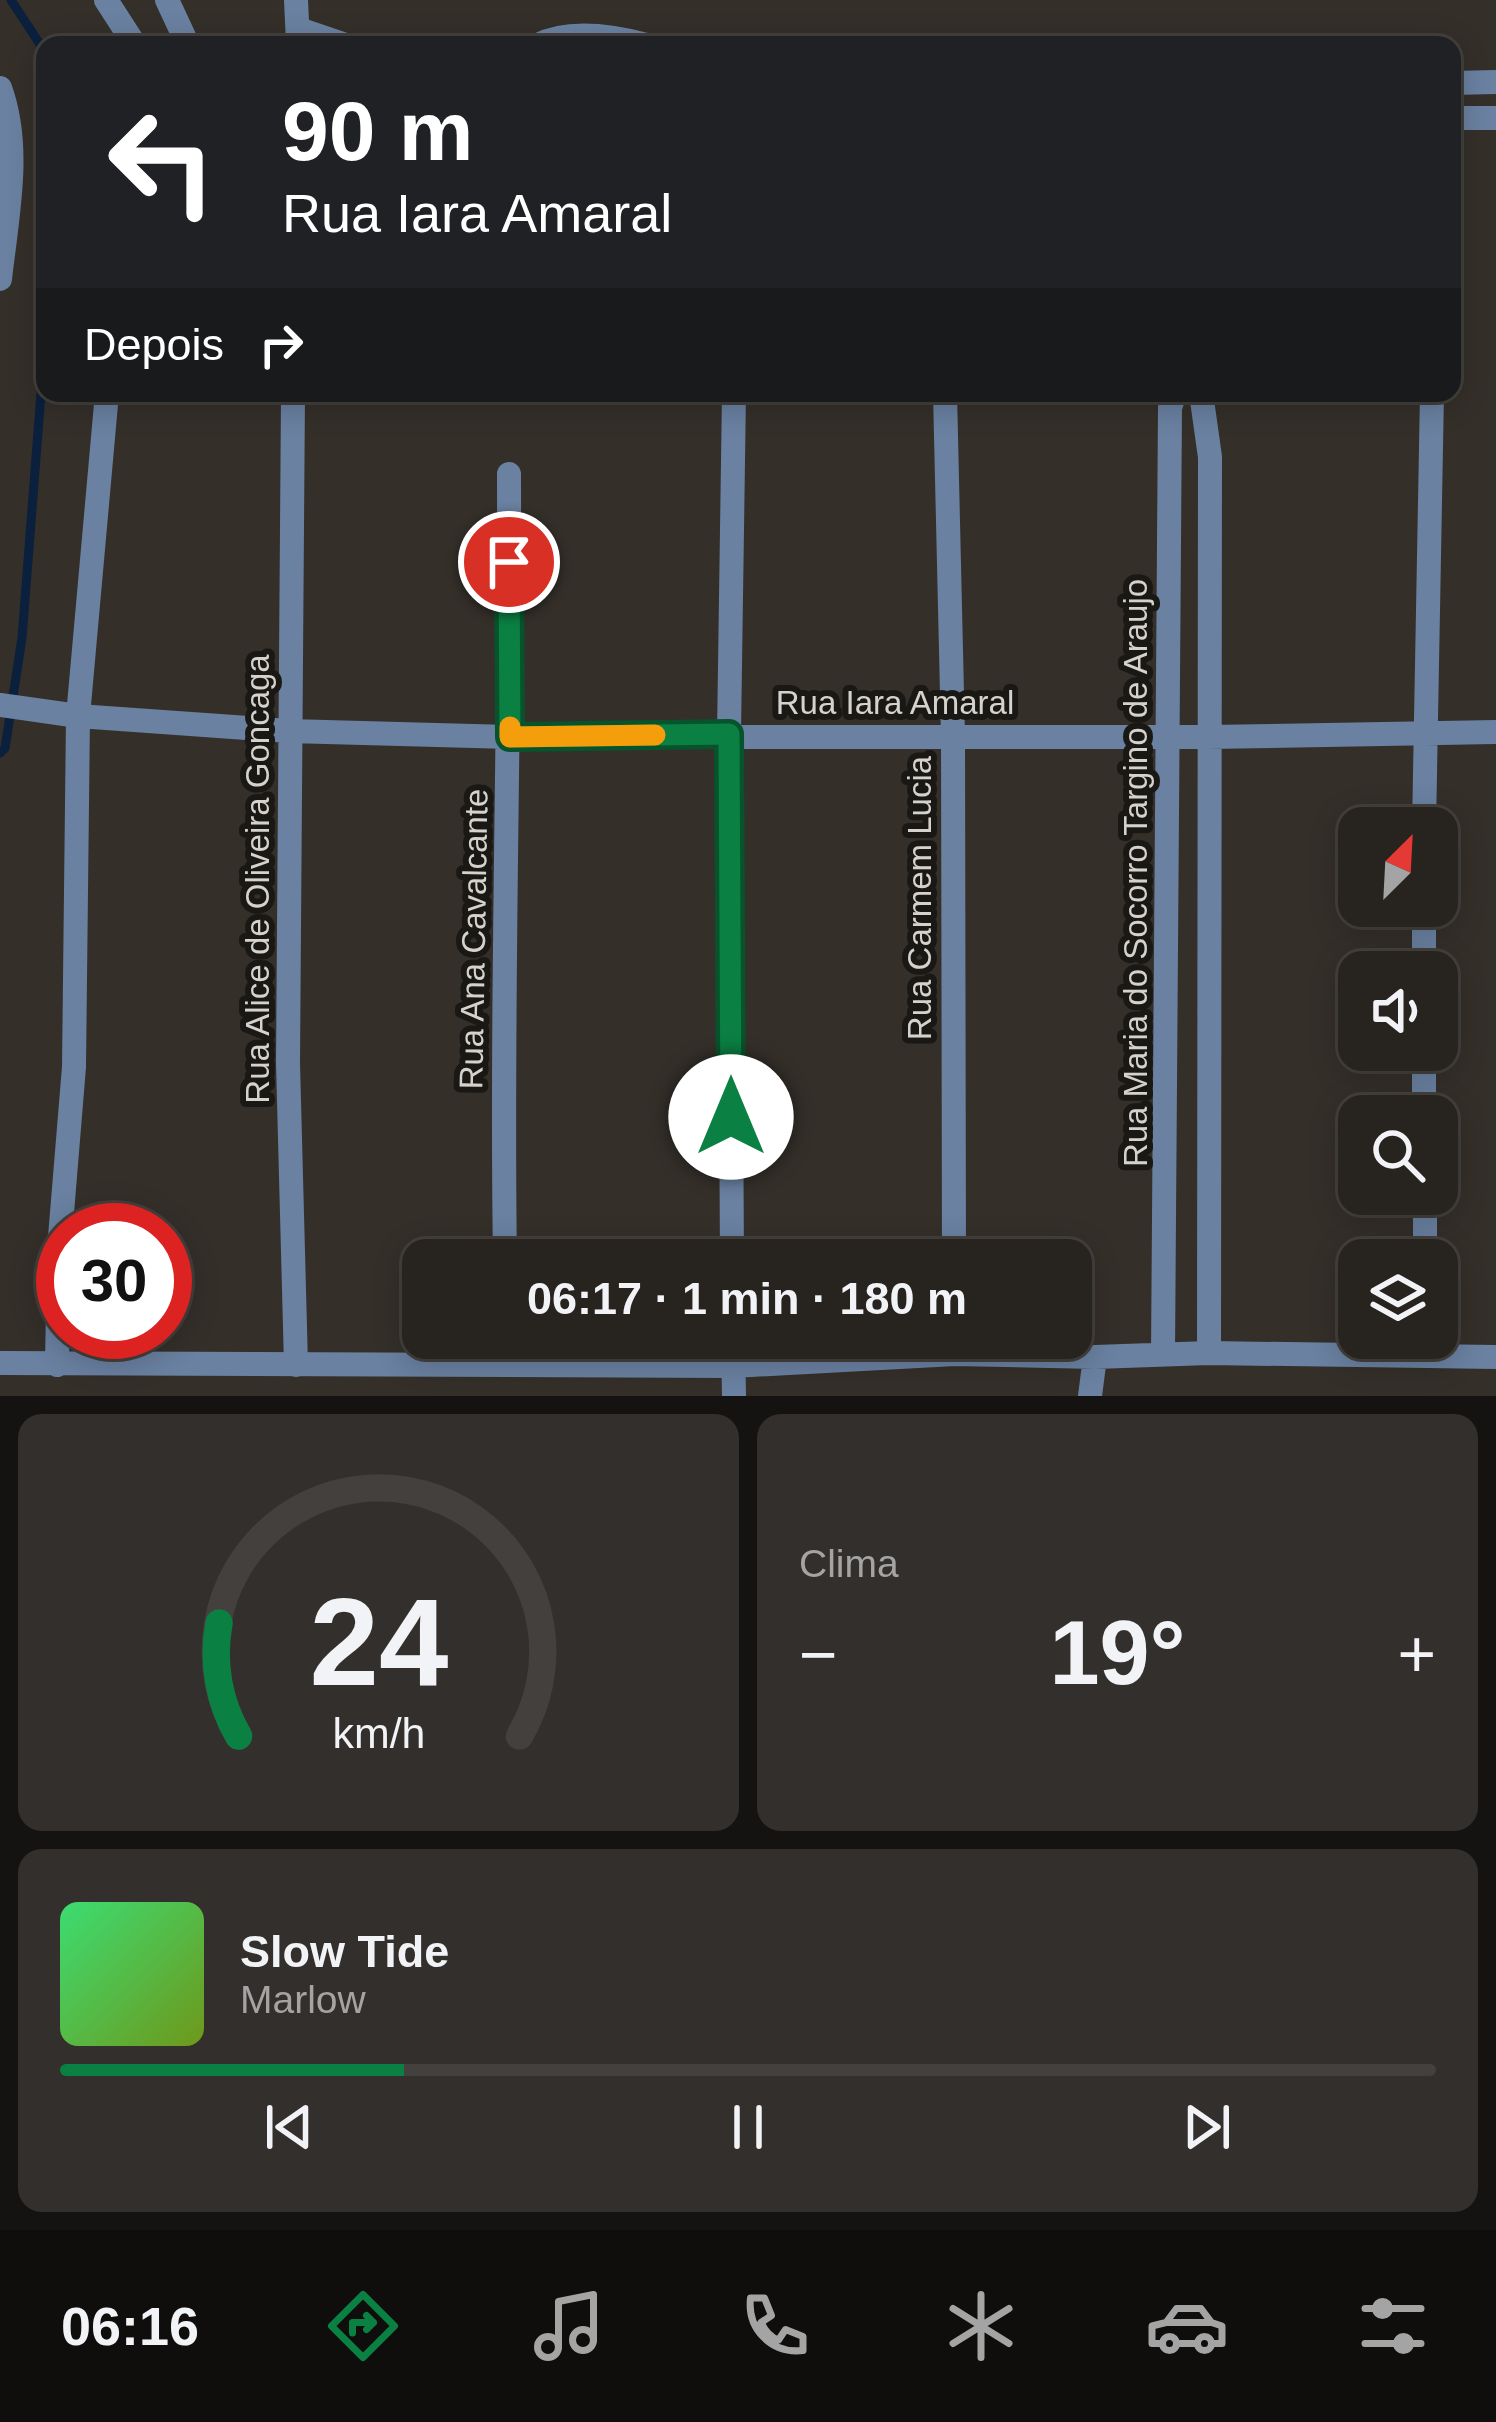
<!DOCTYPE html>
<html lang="pt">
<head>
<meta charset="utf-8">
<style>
  body { margin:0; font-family:Arial,sans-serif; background:#332f2c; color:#f1f3f6; height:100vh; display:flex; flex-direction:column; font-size:45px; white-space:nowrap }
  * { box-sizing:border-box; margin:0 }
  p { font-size:39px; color:#a4a4a4 }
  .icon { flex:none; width:66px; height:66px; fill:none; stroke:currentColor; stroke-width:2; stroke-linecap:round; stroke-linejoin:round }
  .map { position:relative; height:1396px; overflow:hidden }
  .details { display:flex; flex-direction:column; gap:18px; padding:18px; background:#151311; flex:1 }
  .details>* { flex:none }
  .hud { position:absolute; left:36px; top:36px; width:1425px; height:366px; border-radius:24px; box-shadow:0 6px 30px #0003,0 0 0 3px #43403d; background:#202124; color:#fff; overflow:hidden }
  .needle { width:78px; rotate:24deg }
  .buttons { position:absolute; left:1338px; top:807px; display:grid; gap:24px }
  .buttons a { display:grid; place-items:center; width:120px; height:120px; border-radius:24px; background:#27231f; box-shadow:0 6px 30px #0003,0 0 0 3px #43403d; font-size:60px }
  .speed { position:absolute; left:36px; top:1203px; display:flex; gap:24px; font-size:60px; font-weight:700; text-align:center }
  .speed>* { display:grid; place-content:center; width:156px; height:156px; border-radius:50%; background:#27231f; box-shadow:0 6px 30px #0003,0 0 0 3px #43403d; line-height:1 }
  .speed .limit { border:18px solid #d22; background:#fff; color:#111 }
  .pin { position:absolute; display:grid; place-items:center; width:102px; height:102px; color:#fff; margin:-51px; border:6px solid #fff; border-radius:50%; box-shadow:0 3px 12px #0007 }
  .me { position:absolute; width:132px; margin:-66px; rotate:0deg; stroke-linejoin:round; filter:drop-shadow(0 0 9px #0008) }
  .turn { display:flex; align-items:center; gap:42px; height:252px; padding:0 48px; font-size:54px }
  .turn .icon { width:156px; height:156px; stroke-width:2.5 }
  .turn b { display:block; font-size:84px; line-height:102px }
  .then { display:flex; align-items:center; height:114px; padding:0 48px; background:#0003; gap:24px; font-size:45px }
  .big { font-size:90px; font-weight:700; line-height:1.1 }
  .details .card { flex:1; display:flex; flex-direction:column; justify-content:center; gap:18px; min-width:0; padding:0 42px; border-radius:24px; background:#332f2c }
  .details .dial { align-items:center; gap:0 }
  .dial svg { height:312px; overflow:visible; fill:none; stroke:#43403d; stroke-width:7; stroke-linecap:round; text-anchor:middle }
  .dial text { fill:#f1f3f6; stroke:none }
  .song { display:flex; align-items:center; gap:36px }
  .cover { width:144px; height:144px; border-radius:18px; background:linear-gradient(135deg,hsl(140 70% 55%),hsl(80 70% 35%)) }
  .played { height:12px; border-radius:6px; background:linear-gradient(90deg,#0b8043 25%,#43403d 25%) }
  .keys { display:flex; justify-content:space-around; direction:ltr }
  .heat { display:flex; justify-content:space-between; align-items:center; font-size:66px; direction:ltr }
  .details .tiles { flex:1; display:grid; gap:18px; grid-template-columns:1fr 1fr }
  .card:last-child { grid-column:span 2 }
  .trip { position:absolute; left:402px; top:1239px; width:690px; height:120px; border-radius:24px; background:#27231f; box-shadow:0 6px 30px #0003,0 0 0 3px #43403d; font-weight:700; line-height:120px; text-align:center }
  .dock { display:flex; height:192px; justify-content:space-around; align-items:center; background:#100e0c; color:#a4a4a4 }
  .dock .icon { width:84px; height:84px }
  .dock .on { color:#0b8043 }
  .dock b { font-size:54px; color:#f1f3f6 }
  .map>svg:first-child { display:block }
</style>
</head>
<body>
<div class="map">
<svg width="1496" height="1396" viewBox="0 0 1496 1396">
  <rect width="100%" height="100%" fill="#342f29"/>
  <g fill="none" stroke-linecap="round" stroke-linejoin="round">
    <!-- stream -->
    <path stroke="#0a203d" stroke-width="9" d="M11,0L45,52
      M0,753L5,748L22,638L45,342"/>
    <!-- minor -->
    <path stroke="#6a81a1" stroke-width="24" d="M167,0L188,45
      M296,0L298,43
      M299,29L346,45
      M538,45C569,29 613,36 647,45
      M1452,83L1496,82
      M1452,118H1496
      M293,393L288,1063L296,1365
      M945,393L953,736L954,1260
      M1201,393L1210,457L1209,1353
      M0,705L78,716L289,731L510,737H1208L1496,732
      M1424,828L1432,393
      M1424,906V972
      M1424,1050V1116
      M1425,1194V1260
      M505,1260C501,998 510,736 509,474
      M732,1260L729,734L734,393
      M733,1338L734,1396
      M1163,1354L1170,408L1175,393
      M0,1363L733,1366L955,1354L1095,1357L1209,1353L1496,1357
      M57,1365L59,1249L74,1067L78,716
      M1090,1396L1095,1357"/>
    <!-- tertiary -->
    <path stroke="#6a81a1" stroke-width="24" d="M106,0L135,45
      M0,88C22,148 7,216 0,279
      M78,716L107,393"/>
  </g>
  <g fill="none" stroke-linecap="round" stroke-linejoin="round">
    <!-- route casing -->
    <g stroke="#07532c" stroke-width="30">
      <path id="route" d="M509,562L510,737L729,734L731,1117"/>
    </g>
    <!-- route -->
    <use href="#route" stroke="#0b8043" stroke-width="21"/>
    <!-- slow -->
    <path stroke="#f59e0b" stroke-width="21" d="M510,727V737L655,735"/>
  </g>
  <g text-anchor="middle" stroke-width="12" stroke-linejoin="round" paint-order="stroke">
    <!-- street labels -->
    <g font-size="33" fill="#d5d2ce" stroke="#1a1815">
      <text x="895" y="714">Rua Iara Amaral</text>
      <text transform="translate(1135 873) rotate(-90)" y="12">Rua Maria do Socorro Targino de Araujo</text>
      <text transform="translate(257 879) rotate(-90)" y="12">Rua Alice de Oliveira Goncaga</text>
      <text transform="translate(919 898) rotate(-90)" y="12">Rua Carmem Lucia</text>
      <text transform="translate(473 939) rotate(-89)" y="12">Rua Ana Cavalcante</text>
    </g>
  </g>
</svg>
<div class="buttons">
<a><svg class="needle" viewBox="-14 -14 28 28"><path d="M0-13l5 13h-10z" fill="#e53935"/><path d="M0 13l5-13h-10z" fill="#a4a4a4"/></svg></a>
<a><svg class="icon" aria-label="sound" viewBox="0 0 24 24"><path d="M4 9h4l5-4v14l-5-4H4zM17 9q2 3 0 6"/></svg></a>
<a><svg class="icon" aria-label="search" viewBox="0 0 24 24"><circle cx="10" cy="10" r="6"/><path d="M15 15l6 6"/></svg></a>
<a><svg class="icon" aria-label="layers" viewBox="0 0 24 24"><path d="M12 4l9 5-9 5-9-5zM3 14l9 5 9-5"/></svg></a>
</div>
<div class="speed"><div class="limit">30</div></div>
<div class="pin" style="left:509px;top:562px;background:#d93025"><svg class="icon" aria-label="arrive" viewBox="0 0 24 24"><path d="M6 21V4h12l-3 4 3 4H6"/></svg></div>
<svg class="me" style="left:731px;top:1117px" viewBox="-20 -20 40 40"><circle r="19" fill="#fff"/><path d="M0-13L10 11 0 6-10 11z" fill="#0b8043"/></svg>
<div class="trip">06:17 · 1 min · 180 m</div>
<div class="hud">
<div class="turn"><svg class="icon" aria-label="left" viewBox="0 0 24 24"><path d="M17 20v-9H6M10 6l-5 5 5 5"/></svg><div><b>90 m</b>Rua Iara Amaral</div></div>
<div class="then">Depois<svg class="icon" aria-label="right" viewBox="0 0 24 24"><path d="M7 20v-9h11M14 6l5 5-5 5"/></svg></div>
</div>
</div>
<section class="details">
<div class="tiles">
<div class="card dial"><svg viewBox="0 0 100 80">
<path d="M14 69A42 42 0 1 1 86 69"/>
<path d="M14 69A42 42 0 0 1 9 40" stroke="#0b8043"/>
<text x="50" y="56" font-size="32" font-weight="700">24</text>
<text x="50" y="72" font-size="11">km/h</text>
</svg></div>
<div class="card"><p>Clima</p>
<div class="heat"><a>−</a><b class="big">19°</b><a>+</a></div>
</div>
<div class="card">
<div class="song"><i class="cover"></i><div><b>Slow Tide</b><p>Marlow</p></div></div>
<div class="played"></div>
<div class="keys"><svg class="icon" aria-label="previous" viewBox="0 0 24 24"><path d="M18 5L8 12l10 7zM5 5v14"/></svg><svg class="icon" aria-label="pause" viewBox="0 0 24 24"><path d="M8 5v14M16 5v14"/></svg><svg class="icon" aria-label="next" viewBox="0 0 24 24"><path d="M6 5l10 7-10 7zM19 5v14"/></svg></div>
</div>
</div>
</section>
<nav class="dock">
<b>06:16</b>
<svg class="icon on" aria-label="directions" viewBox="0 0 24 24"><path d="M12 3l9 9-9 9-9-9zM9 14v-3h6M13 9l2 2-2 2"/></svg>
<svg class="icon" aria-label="music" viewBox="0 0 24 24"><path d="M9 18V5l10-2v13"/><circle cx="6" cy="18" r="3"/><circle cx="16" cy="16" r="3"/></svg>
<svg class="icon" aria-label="phone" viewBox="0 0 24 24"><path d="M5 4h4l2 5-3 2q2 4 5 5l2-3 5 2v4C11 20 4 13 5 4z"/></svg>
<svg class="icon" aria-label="climate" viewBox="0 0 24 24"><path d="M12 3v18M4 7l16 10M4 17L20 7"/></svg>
<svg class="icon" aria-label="car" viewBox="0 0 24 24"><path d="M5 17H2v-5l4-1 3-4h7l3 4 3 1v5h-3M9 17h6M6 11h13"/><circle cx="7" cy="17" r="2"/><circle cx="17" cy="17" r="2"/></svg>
<svg class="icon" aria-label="filters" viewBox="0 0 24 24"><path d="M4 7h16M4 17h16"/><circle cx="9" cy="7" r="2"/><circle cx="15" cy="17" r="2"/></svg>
</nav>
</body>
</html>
